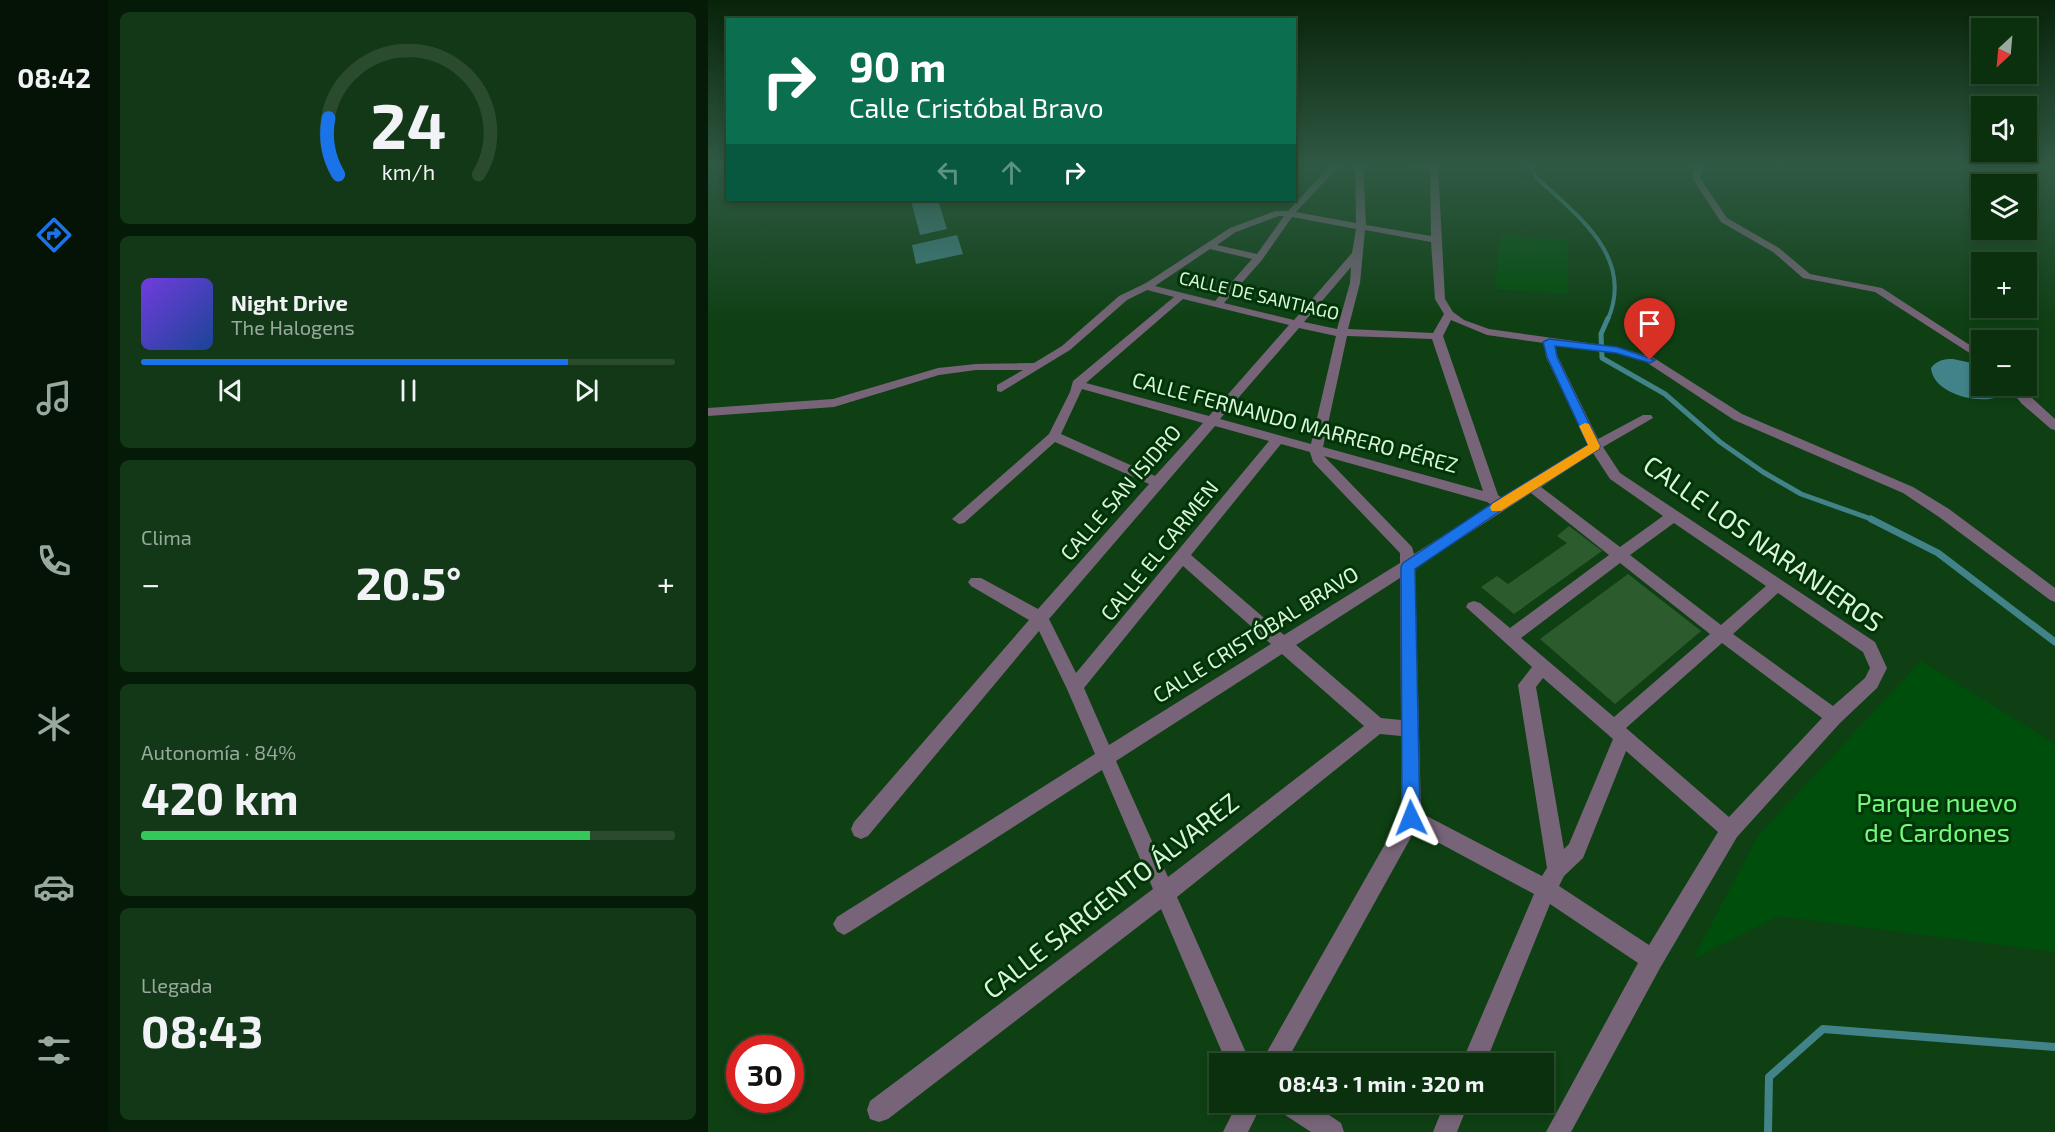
<!DOCTYPE html>
<html lang="es">
<head>
<meta charset="utf-8">
<style>
  body { margin:0; font-family:"Exo 2",sans-serif; background:#133817; color:#f1f3f6; height:100vh; display:flex; flex-direction:column; font-size:22px; white-space:nowrap }
  * { box-sizing:border-box; margin:0 }
  p { font-size:20px; color:#99a99e }
  .icon { flex:none; width:33px; height:33px; fill:none; stroke:currentColor; stroke-width:2; stroke-linecap:round; stroke-linejoin:round }
  .map { position:relative; flex:1; overflow:hidden }
  .drawer { display:flex; flex-direction:column; gap:12px; padding:12px; background:#061a08; width:600px }
  .drawer>* { flex:none }
  .hud { position:absolute; left:18px; top:18px; width:570px; height:183px; border-radius:0px; box-shadow:0 3px 9px #0003,0 0 0 2px #2a4b2e; background:#0b6e4f; color:#fff; overflow:hidden }
  .needle { width:39px; rotate:206deg }
  .buttons { position:absolute; left:1263px; top:18px; display:grid; gap:12px }
  .buttons a { display:grid; place-items:center; width:66px; height:66px; border-radius:0px; background:#0a300e; box-shadow:0 3px 9px #0003,0 0 0 2px #2a4b2e; font-size:30px }
  .speed { position:absolute; left:18px; top:1035px; display:flex; gap:12px; font-size:30px; font-weight:700; text-align:center }
  .speed>* { display:grid; place-content:center; width:78px; height:78px; border-radius:50%; background:#0a300e; box-shadow:0 3px 9px #0003,0 0 0 2px #2a4b2e; line-height:1 }
  .speed .limit { border:9px solid #d22; background:#fff; color:#111 }
  .pin { position:absolute; display:grid; place-items:center; width:51px; height:51px; color:#fff; margin:-62px -26px; border-radius:50% 50% 50% 0; rotate:-45deg; box-shadow:0 0 6px #0007 }
  .pin .icon { rotate:45deg }
  .me { position:absolute; width:66px; margin:-33px; rotate:358deg; stroke-linejoin:round; filter:drop-shadow(0 0 4px #0008) }
  .turn { display:flex; align-items:center; gap:21px; height:126px; padding:0 24px; font-size:27px }
  .turn .icon { width:78px; height:78px; stroke-width:2.5 }
  .turn b { display:block; font-size:42px; line-height:51px }
  .lanes { display:flex; align-items:center; height:57px; padding:0 24px; background:#0003; justify-content:center; gap:30px; direction:ltr }
  .lanes .off { opacity:.35 }
  .big { font-size:45px; font-weight:700; line-height:1.1 }
  .drawer .tile { flex:1; display:flex; flex-direction:column; justify-content:center; gap:9px; min-width:0; padding:0 21px; border-radius:9px; background:#133817 }
  .drawer .dial { align-items:center; gap:0 }
  .dial svg { height:156px; overflow:visible; fill:none; stroke:#2a4b2e; stroke-width:7; stroke-linecap:round; text-anchor:middle }
  .dial text { fill:#f1f3f6; stroke:none }
  .song { display:flex; align-items:center; gap:18px }
  .cover { width:72px; height:72px; border-radius:9px; background:linear-gradient(135deg,hsl(260 70% 55%),hsl(220 70% 35%)) }
  .played { height:6px; border-radius:3px; background:linear-gradient(90deg,#1a73e8 80%,#2a4b2e 80%) }
  .keys { display:flex; justify-content:space-around; direction:ltr }
  .heat { display:flex; justify-content:space-between; align-items:center; font-size:33px; direction:ltr }
  .charge { height:9px; border-radius:4px; background:linear-gradient(90deg,#34c759 84%,#2a4b2e 0) }
  .trip { position:absolute; left:501px; top:1053px; width:345px; height:60px; border-radius:0px; background:#0a300e; box-shadow:0 3px 9px #0003,0 0 0 2px #2a4b2e; font-weight:700; line-height:60px; text-align:center }
  main { display:flex; flex:1; min-height:0 }
  .tab-bar { display:flex; flex-direction:column; width:108px; justify-content:space-around; align-items:center; background:#041306; color:#99a99e }
  .tab-bar .icon { width:42px; height:42px }
  .tab-bar .on { color:#1a73e8 }
  .tab-bar b { font-size:27px; color:#f1f3f6 }
  .map>svg:first-child { display:block }
</style>
</head>
<body>
<main>
<nav class="tab-bar">
<b>08:42</b>
<svg class="icon on" aria-label="directions" viewBox="0 0 24 24"><path d="M12 3l9 9-9 9-9-9zM9 14v-3h6M13 9l2 2-2 2"/></svg>
<svg class="icon" aria-label="music" viewBox="0 0 24 24"><path d="M9 18V5l10-2v13"/><circle cx="6" cy="18" r="3"/><circle cx="16" cy="16" r="3"/></svg>
<svg class="icon" aria-label="phone" viewBox="0 0 24 24"><path d="M5 4h4l2 5-3 2q2 4 5 5l2-3 5 2v4C11 20 4 13 5 4z"/></svg>
<svg class="icon" aria-label="climate" viewBox="0 0 24 24"><path d="M12 3v18M4 7l16 10M4 17L20 7"/></svg>
<svg class="icon" aria-label="car" viewBox="0 0 24 24"><path d="M5 17H2v-5l4-1 3-4h7l3 4 3 1v5h-3M9 17h6M6 11h13"/><circle cx="7" cy="17" r="2"/><circle cx="17" cy="17" r="2"/></svg>
<svg class="icon" aria-label="filters" viewBox="0 0 24 24"><path d="M4 7h16M4 17h16"/><circle cx="9" cy="7" r="2"/><circle cx="15" cy="17" r="2"/></svg>
</nav>
<section class="drawer">
<div class="tile dial"><svg viewBox="0 0 100 80">
<path d="M14 69A42 42 0 1 1 86 69"/>
<path d="M14 69A42 42 0 0 1 9 40" stroke="#1a73e8"/>
<text x="50" y="56" font-size="32" font-weight="700">24</text>
<text x="50" y="72" font-size="11">km/h</text>
</svg></div>
<div class="tile">
<div class="song"><i class="cover"></i><div><b>Night Drive</b><p>The Halogens</p></div></div>
<div class="played"></div>
<div class="keys"><svg class="icon" aria-label="previous" viewBox="0 0 24 24"><path d="M18 5L8 12l10 7zM5 5v14"/></svg><svg class="icon" aria-label="pause" viewBox="0 0 24 24"><path d="M8 5v14M16 5v14"/></svg><svg class="icon" aria-label="next" viewBox="0 0 24 24"><path d="M6 5l10 7-10 7zM19 5v14"/></svg></div>
</div>
<div class="tile"><p>Clima</p>
<div class="heat"><a>−</a><b class="big">20.5°</b><a>+</a></div>
</div>
<div class="tile"><p>Autonomía · 84%</p><b class="big">420 km</b><div class="charge"></div></div>
<div class="tile"><p>Llegada</p><b class="big">08:43</b></div>
</section>
<div class="map">
<svg width="1347" height="1132" viewBox="0 0 1347 1132">
  <rect width="100%" height="100%" fill="#0e4013"/>
  <!-- green -->
  <path fill="#004e0c" d="M792,235L859,240L860,294L787,289Z
    M1213,661L1347,744V952L1070,916L985,959L1050,836Z"/>
  <!-- water -->
  <path fill="#42838a" d="M211,200H230L239,229L212,235L203,201Z
    M249,235L255,254L208,264L204,245Z
    M1245,359L1273,365L1274,386H1298L1297,394C1276,407 1225,395 1223,368C1229,360 1236,359 1245,359Z"/>
  <g fill="none" stroke-linecap="round" stroke-linejoin="round">
    <!-- stream-far3 -->
    <path stroke="#42838a" stroke-width="4" d="M822,165L828,177C868,215 927,256 900,319"/>
    <!-- stream-far2 -->
    <path stroke="#42838a" stroke-width="5" d="M900,318L893,334L894,358L957,394L1012,442L1055,472L1093,494L1166,520"/>
    <!-- stream-far1 -->
    <path stroke="#42838a" stroke-width="7" d="M1163,519L1230,553L1347,642"/>
    <!-- stream -->
    <path stroke="#42838a" stroke-width="8" d="M1060,1132L1061,1077L1115,1029L1347,1047"/>
  </g>
  <!-- building -->
  <path fill="#2c5c2e" d="M861,526L894,551L806,614L773,587L789,576L800,584L859,543L849,536Z
    M920,574L993,631L907,704L832,639Z"/>
  <g fill="none" stroke-linecap="round" stroke-linejoin="round">
    <!-- minor -->
    <path fill="#786479" fill-rule="evenodd" d="M623,165H632L588,212L648,223L647,165H655L658,225L723,236L722,170L695,165H730L737,299L745,312L756,320L781,329L909,347L946,358L1034,414L1205,487L1241,509L1347,588V602L1342,600L1231,517L1195,493L1026,420L938,362L908,353L847,345L850,357L890,439L935,415H943L945,418L895,447L912,473L1167,642L1179,668L1169,688L1132,723L1029,837L952,968L863,1132H838L930,963L842,904L777,1064H753L826,894L707,830L577,1064H552L693,816V736L672,734L469,897L543,1064H519L453,909L180,1119L171,1122L162,1119L159,1110L162,1101L445,889L394,770L143,931L136,935L129,931L125,924L129,917L387,754L359,689L331,631L160,836L153,839L146,836L143,829L146,822L321,620L263,586L260,582L263,578H273L330,609L441,484L347,442L256,523L251,524L244,519L341,434L362,392L365,381L466,297L439,290L419,300L362,350L293,392L289,391V385L315,370H268L231,375L126,407L0,416V408L125,399L230,368L268,364L326,363L354,346L411,296L438,283L522,228L567,211H580ZM571,216H576L549,254L509,245L528,232ZM584,217L648,229L644,253L586,320L516,303L554,260ZM657,230L723,242L727,299L736,314L725,333L640,329L652,283ZM502,249L544,259L507,301L447,286ZM643,267L642,283L629,329L596,322ZM475,299L581,325L501,416L378,383ZM743,320L779,335L836,343L838,357L880,445L794,498L790,495L735,336ZM591,328L628,336L603,444L512,419ZM639,336L724,339L775,491L615,447ZM374,389L495,423L447,476L353,434ZM507,426L561,441L368,673L341,619ZM573,444L602,452L605,462L692,553V563L576,635L483,555ZM885,453L902,479L955,516L912,547L833,487ZM616,456L779,502L784,505L706,554L704,547ZM823,493L901,555L802,628L772,603L766,601L760,603L758,607L824,667L810,685L839,868L834,876L713,813L707,568ZM966,523L1058,586L1013,625L922,555ZM912,563L1002,634L906,717L813,638ZM475,566L563,644L401,745L376,688ZM692,578L693,720L673,718L588,645ZM1070,593L1155,652L1162,668L1157,678L1125,706L1025,634ZM1014,643L1114,718L1021,817L918,728ZM574,654L656,726L460,877L408,761ZM835,678L905,739L861,844L856,849L828,687ZM918,751L1010,832L941,945L851,886L856,876L875,858Z
      M987,165H995L992,178L1019,218L1071,248L1102,274L1174,288L1274,353V361L1167,292L1095,278L1065,252L1013,222L984,178Z
      M1299,386H1311L1347,419V430L1343,429L1314,404Z
      M530,1102H555L540,1132H515Z
      M568,1102H602L633,1123L636,1132H603L571,1111Z
      M737,1102H761L749,1132H725Z"/>
  </g>
  <!-- sky -->
  <linearGradient id="sky" x2="0" y2="1"><stop stop-color="#08230a"/><stop offset="0.51" stop-color="#305944"/><stop offset="1" stop-color="#305944" stop-opacity="0"/></linearGradient>
  <rect width="1347" height="324" fill="url(#sky)"/>
  <!-- route -->
  <path fill="#1a73e8" stroke="#114b97" stroke-width="1.5" d="M841,339L909,347L947,360L942,363L908,353L847,346L849,357L892,446L891,449L797,508L707,569L712,818L709,824L703,826L697,824L694,818L693,567L695,563L788,501L880,445L839,357L835,342Z"/>
  <!-- slow -->
  <path fill="#f59e0b" d="M877,423L881,424L892,446L891,449L793,511H784L782,508L784,504L880,445L871,426Z"/>
  <g text-anchor="middle" stroke-width="6" stroke-linejoin="round" paint-order="stroke">
    <!-- far-street labels -->
    <g font-size="18" fill="#dbf5da" stroke="#013508">
      <text transform="translate(551 296) rotate(13)" y="6">CALLE DE SANTIAGO</text>
    </g>
    <!-- street labels -->
    <g font-size="21" fill="#dbf5da" stroke="#013508">
      <text transform="translate(587 423) rotate(15)" y="7">CALLE FERNANDO MARRERO PÉREZ</text>
      <text transform="translate(413 493) rotate(-49)" y="7">CALLE SAN ISIDRO</text>
      <text transform="translate(452 551) rotate(-51)" y="7">CALLE EL CARMEN</text>
      <text transform="translate(548 635) rotate(-32)" y="7">CALLE CRISTÓBAL BRAVO</text>
    </g>
    <!-- near-street labels -->
    <g font-size="26" fill="#dbf5da" stroke="#013508">
      <text transform="translate(1055 544) rotate(35)" y="9">CALLE LOS NARANJEROS</text>
      <text transform="translate(403 896) rotate(-38)" y="9">CALLE SARGENTO ÁLVAREZ</text>
    </g>
    <!-- near-park labels -->
    <g font-size="26" fill="#76f87e" stroke="#013508">
      <text x="1229" y="812">Parque nuevo<tspan x="1229" dy="30">de Cardones</tspan></text>
    </g>
  </g>
</svg>
<div class="buttons">
<a><svg class="needle" viewBox="-14 -14 28 28"><path d="M0-13l5 13h-10z" fill="#e53935"/><path d="M0 13l5-13h-10z" fill="#99a99e"/></svg></a>
<a><svg class="icon" aria-label="sound" viewBox="0 0 24 24"><path d="M4 9h4l5-4v14l-5-4H4zM17 9q2 3 0 6"/></svg></a>
<a><svg class="icon" aria-label="layers" viewBox="0 0 24 24"><path d="M12 4l9 5-9 5-9-5zM3 14l9 5 9-5"/></svg></a>
<a>+</a>
<a>−</a>
</div>
<div class="speed"><div class="limit">30</div></div>
<div class="pin" style="left:942px;top:360px;background:#d93025"><svg class="icon" aria-label="arrive" viewBox="0 0 24 24"><path d="M6 21V4h12l-3 4 3 4H6"/></svg></div>
<svg class="me" style="left:703px;top:818px" viewBox="-20 -20 40 40"><path d="M0-17L14 15 0 8-14 15z" fill="#1a73e8" stroke="#fff" stroke-width="4"/></svg>
<div class="trip">08:43 · 1 min · 320 m</div>
<div class="hud">
<div class="turn"><svg class="icon" aria-label="right" viewBox="0 0 24 24"><path d="M7 20v-9h11M14 6l5 5-5 5"/></svg><div><b>90 m</b>Calle Cristóbal Bravo</div></div>
<div class="lanes"><svg class="icon off" aria-label="left" viewBox="0 0 24 24"><path d="M17 20v-9H6M10 6l-5 5 5 5"/></svg><svg class="icon off" aria-label="ahead" viewBox="0 0 24 24"><path d="M12 20V5M6 11l6-6 6 6"/></svg><svg class="icon" aria-label="right" viewBox="0 0 24 24"><path d="M7 20v-9h11M14 6l5 5-5 5"/></svg></div>
</div>
</div>
</main>
</body>
</html>
